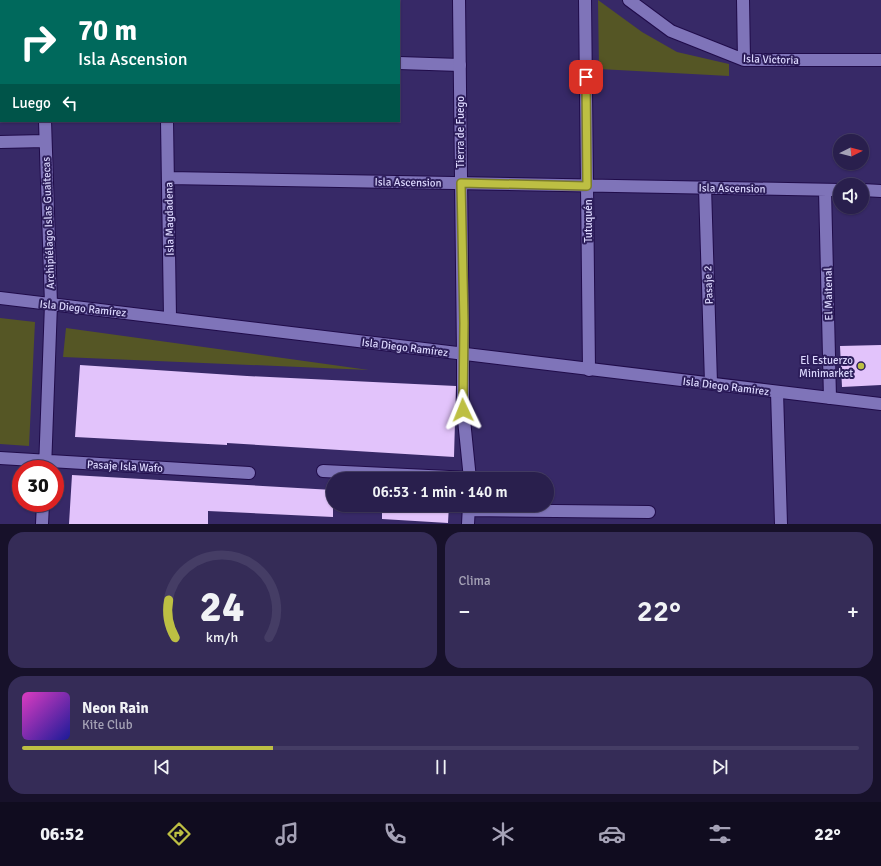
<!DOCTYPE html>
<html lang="es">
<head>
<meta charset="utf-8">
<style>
  body { margin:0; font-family:Signika,sans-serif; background:#352c57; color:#f1f3f6; height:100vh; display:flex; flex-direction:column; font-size:15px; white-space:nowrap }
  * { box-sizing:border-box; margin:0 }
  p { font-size:13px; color:#a5a2b6 }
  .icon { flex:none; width:22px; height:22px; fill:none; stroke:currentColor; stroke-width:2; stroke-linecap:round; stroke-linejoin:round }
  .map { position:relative; height:524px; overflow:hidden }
  .drawer { display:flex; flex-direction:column; gap:8px; padding:8px; background:#17112a; flex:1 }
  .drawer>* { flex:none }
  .guide { position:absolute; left:0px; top:0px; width:400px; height:122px; box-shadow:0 1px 3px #0004,0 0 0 1px #453d65; background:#00695c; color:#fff; overflow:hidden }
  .needle { width:26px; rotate:84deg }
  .fabs { position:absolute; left:833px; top:134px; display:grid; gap:8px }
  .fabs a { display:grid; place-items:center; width:36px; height:36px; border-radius:50%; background:#291f4d; box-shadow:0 1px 3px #0004,0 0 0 1px #453d65; font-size:20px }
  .speed { position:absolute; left:12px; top:460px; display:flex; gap:8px; font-size:20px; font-weight:700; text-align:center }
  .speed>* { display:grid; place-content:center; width:52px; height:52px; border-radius:50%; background:#291f4d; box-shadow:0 1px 3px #0004,0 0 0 1px #453d65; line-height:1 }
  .speed .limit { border:6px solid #d22; background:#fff; color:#111 }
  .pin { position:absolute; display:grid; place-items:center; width:34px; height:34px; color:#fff; margin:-17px; border-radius:8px; box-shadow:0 2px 6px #0006 }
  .me { position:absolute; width:44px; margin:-22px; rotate:358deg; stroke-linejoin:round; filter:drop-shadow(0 0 3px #0008) }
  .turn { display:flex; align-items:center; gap:14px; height:84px; padding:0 12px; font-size:18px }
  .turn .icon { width:52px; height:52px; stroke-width:2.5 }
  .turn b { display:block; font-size:28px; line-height:34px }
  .then { display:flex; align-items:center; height:38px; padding:0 12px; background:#0003; gap:8px; font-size:15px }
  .big { font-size:30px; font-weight:600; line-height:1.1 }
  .drawer .widget { flex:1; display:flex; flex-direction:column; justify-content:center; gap:6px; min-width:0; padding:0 14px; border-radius:16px; background:#352c57 }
  .drawer .dial { align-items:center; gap:0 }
  .dial svg { height:104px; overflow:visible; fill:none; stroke:#453d65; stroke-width:7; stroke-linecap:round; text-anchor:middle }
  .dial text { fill:#f1f3f6; stroke:none }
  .song { display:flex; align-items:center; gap:12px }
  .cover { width:48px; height:48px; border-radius:6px; background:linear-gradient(135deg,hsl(310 70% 55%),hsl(240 70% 35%)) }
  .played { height:4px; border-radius:2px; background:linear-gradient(90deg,#bdbf43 30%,#453d65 30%) }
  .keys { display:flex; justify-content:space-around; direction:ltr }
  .heat { display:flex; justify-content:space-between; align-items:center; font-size:22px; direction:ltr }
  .drawer .tiles { flex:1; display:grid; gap:8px; grid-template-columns:1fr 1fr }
  .widget:last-child { grid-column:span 2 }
  .trip { position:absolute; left:326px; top:472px; width:228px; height:40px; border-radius:20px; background:#291f4d; box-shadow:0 1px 3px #0004,0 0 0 1px #453d65; font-weight:600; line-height:40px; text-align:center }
  .tabs { display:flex; height:64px; justify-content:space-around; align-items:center; background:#100c1f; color:#a5a2b6 }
  .tabs .icon { width:28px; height:28px }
  .tabs .selected { color:#bdbf43 }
  .tabs b { font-size:18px; color:#f1f3f6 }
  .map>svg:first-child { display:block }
</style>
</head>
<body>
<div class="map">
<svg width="881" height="524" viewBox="0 0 881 524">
  <rect width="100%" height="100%" fill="#372967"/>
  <!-- green -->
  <path fill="#555625" d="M598,0L642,32L677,52L729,64V76L599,69Z
    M0,318L35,322L29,446L0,444Z
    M66,328L369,370L63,357Z"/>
  <!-- building -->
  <path fill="#e2c3fb" d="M881,345V385L842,387L840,346Z
    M80,365L247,376L456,386L454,457L227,443V445L75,437Z
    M72,475L333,490V517L208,511V524H69Z
    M382,505H449L448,523L382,519Z"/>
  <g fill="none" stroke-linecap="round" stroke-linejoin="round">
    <!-- street casing -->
    <g stroke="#200c4a" stroke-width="14">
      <path id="street" d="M43,0V1
        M165,0V1
        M585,0L589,370
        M629,0L671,31L744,60H881
        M743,0L744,60
        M399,63L460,65
        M167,121L170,317
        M0,142L45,141
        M168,178L840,190
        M705,187L711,383
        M825,190L830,398
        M862,190L881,191
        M463,354V410L470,479
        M777,392L781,524
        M0,458L249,473
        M45,469L51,304L45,121
        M323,471L470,478
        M469,510L649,512
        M42,524L43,503
        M468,524L469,505"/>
    </g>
    <!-- secondary casing -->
    <g stroke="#200c4a" stroke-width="14">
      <path id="secondary" d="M459,0L463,354
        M0,298L881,404"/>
    </g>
    <!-- street -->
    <use href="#street" stroke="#7f74b9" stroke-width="12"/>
    <!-- secondary -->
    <use href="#secondary" stroke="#7f74b9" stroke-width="12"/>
  </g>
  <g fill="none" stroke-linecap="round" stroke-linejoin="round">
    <!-- route casing -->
    <g stroke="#7b7c2c" stroke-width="10">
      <path id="route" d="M463,410L464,323L461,183L587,186L586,77"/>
    </g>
    <!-- route -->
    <use href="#route" stroke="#bdbf43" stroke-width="7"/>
  </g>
  <!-- markers -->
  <circle fill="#bdbf43" stroke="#2d1e5b" stroke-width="1.5" cx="861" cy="366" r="4"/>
  <g text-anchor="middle" stroke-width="4" stroke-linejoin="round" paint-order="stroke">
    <!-- street labels -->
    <g font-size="11" fill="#dbd7fd" stroke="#2d1e5b">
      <text transform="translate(771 59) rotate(2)" y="4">Isla Victoria</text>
      <text transform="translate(460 132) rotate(-90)" y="4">Tierra de Fuego</text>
      <text transform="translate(408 182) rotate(1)" y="4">Isla Ascension</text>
      <text transform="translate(732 188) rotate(1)" y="4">Isla Ascension</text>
      <text transform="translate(169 219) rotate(-91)" y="4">Isla Magdadena</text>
      <text transform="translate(588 221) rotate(-90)" y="4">Tutuquén</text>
      <text transform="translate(48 223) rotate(-92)" y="4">Archipiélago Islas Guaitecas</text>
      <text transform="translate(708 285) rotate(-92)" y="4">Pasaje 2</text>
      <text transform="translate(828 294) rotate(-91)" y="4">El Maitenal</text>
      <text transform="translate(83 308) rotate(6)" y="4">Isla Diego Ramírez</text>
      <text transform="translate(405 347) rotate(7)" y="4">Isla Diego Ramírez</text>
      <text transform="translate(726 386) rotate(7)" y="4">Isla Diego Ramírez</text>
      <text transform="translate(125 466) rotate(3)" y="4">Pasaje Isla Wafo</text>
    </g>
    <!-- poi labels -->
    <g font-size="11" fill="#dbd7fd" stroke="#2d1e5b" text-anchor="end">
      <text x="853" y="364">El Estuerzo<tspan x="853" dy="13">Minimarket</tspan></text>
    </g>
  </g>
</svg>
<div class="fabs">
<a><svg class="needle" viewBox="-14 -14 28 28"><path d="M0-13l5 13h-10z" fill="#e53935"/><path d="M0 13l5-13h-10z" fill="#a5a2b6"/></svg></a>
<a><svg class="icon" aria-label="sound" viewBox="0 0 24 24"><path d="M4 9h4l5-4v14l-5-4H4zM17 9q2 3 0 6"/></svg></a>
</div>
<div class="speed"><div class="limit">30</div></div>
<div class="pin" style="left:586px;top:77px;background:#d93025"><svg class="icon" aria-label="arrive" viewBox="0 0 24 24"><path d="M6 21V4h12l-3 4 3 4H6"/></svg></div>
<svg class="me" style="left:463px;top:410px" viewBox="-20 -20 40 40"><path d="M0-17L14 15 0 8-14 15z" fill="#bdbf43" stroke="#fff" stroke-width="4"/></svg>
<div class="trip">06:53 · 1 min · 140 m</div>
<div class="guide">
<div class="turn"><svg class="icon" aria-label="right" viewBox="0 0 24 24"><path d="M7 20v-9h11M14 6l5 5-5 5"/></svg><div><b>70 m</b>Isla Ascension</div></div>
<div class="then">Luego<svg class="icon" aria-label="left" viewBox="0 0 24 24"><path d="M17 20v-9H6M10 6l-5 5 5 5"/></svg></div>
</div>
</div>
<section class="drawer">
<div class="tiles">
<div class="widget dial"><svg viewBox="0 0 100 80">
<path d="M14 69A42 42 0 1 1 86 69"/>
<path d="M14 69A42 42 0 0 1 9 40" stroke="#bdbf43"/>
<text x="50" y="56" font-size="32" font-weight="700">24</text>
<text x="50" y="72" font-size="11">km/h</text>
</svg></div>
<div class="widget"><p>Clima</p>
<div class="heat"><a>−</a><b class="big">22°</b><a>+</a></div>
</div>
<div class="widget">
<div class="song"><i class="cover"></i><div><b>Neon Rain</b><p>Kite Club</p></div></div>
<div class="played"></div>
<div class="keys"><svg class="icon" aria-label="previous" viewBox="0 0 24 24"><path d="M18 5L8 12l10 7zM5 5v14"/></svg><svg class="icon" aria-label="pause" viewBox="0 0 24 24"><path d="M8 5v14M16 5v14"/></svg><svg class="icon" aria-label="next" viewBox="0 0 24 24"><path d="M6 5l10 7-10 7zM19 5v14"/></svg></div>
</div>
</div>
</section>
<nav class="tabs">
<b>06:52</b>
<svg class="icon selected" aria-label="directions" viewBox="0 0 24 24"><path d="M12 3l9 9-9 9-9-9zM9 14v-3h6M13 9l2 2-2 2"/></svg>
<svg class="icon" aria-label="music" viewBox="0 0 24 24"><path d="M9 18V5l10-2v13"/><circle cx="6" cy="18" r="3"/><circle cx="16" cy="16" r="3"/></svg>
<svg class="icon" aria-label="phone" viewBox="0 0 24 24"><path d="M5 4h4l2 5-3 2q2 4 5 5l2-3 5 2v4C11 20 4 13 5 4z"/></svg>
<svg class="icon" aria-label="climate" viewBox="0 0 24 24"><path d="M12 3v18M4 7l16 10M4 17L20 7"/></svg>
<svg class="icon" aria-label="car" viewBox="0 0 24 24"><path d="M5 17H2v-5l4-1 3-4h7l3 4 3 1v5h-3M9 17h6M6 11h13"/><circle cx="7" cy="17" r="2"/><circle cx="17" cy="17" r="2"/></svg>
<svg class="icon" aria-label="filters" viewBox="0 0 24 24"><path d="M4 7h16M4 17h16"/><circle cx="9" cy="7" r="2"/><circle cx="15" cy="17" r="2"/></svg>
<b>22°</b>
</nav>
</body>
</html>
